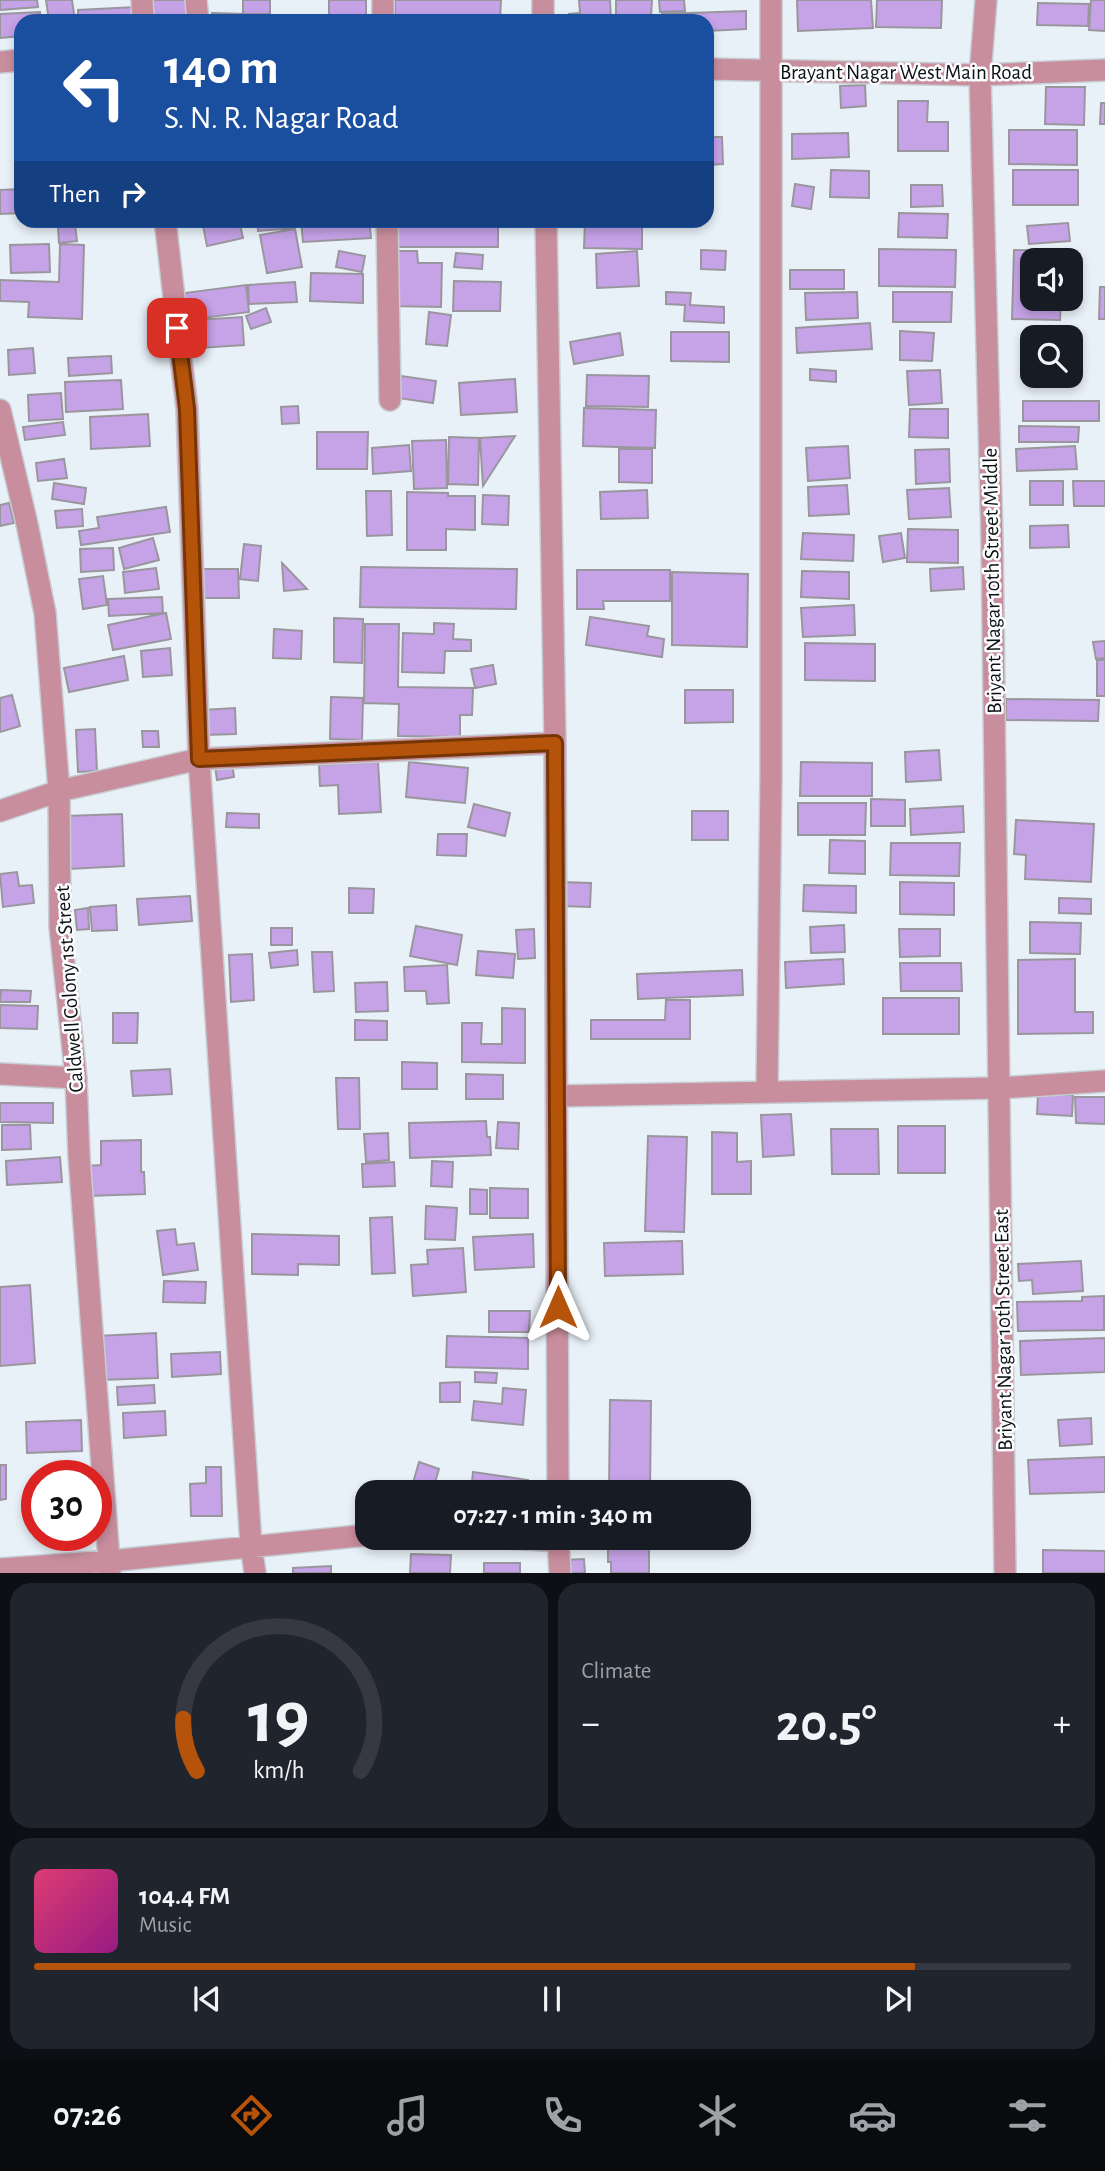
<!DOCTYPE html>
<html lang="en">
<head>
<meta charset="utf-8">
<style>
  body { margin:0; font-family:"Alegreya Sans",sans-serif; background:#20242c; color:#f1f3f6; height:100vh; display:flex; flex-direction:column; font-size:26px; white-space:nowrap }
  * { box-sizing:border-box; margin:0 }
  p { font-size:23px; color:#9ea1a6 }
  .icon { flex:none; width:38px; height:38px; fill:none; stroke:currentColor; stroke-width:2; stroke-linecap:round; stroke-linejoin:round }
  .map { position:relative; height:1573px; overflow:hidden }
  .panel { display:flex; flex-direction:column; gap:10px; padding:10px; background:#0d0f14; flex:1 }
  .panel>* { flex:none }
  .banner { position:absolute; left:14px; top:14px; width:700px; height:214px; border-radius:21px; box-shadow:0 4px 10px #0003; background:#1a4fa0; color:#fff; overflow:hidden }
  .controls { position:absolute; left:1020px; top:248px; display:grid; gap:14px }
  .controls a { display:grid; place-items:center; width:63px; height:63px; border-radius:14px; background:#171b24; box-shadow:0 4px 10px #0003; font-size:35px }
  .speed { position:absolute; left:21px; top:1460px; display:flex; gap:14px; font-size:35px; font-weight:700; text-align:center }
  .speed>* { display:grid; place-content:center; width:91px; height:91px; border-radius:50%; background:#171b24; box-shadow:0 4px 10px #0003; line-height:1 }
  .speed .limit { border:10px solid #d22; background:#fff; color:#111 }
  .pin { position:absolute; display:grid; place-items:center; width:60px; height:60px; color:#fff; margin:-30px; border-radius:14px; box-shadow:0 4px 10px #0006 }
  .me { position:absolute; width:77px; margin:-38px; rotate:0deg; stroke-linejoin:round; filter:drop-shadow(0 0 5px #0008) }
  .turn { display:flex; align-items:center; gap:24px; height:147px; padding:0 35px; font-size:32px }
  .turn .icon { width:91px; height:91px; stroke-width:2.5 }
  .turn b { display:block; font-size:49px; line-height:60px }
  .then { display:flex; align-items:center; height:66px; padding:0 35px; background:#0003; gap:14px; font-size:26px }
  .big { font-size:52px; font-weight:600; line-height:1.1 }
  .panel .card { flex:1; display:flex; flex-direction:column; justify-content:center; gap:10px; min-width:0; padding:0 24px; border-radius:21px; background:#20242c }
  .panel .dial { align-items:center; gap:0 }
  .dial svg { height:182px; overflow:visible; fill:none; stroke:#363941; stroke-width:7; stroke-linecap:round; text-anchor:middle }
  .dial text { fill:#f1f3f6; stroke:none }
  .song { display:flex; align-items:center; gap:21px }
  .cover { width:84px; height:84px; border-radius:10px; background:linear-gradient(135deg,hsl(340 70% 55%),hsl(310 70% 35%)) }
  .played { height:7px; border-radius:4px; background:linear-gradient(90deg,#b45309 85%,#363941 85%) }
  .keys { display:flex; justify-content:space-around; direction:ltr }
  .heat { display:flex; justify-content:space-between; align-items:center; font-size:38px; direction:ltr }
  .panel .tiles { flex:1; display:grid; gap:10px; grid-template-columns:1fr 1fr }
  .card:last-child { grid-column:span 2 }
  .trip { position:absolute; left:355px; top:1480px; width:396px; height:70px; border-radius:21px; background:#171b24; box-shadow:0 4px 10px #0003; font-weight:600; line-height:70px; text-align:center }
  .menu { display:flex; height:112px; justify-content:space-around; align-items:center; background:#090b0e; color:#9ea1a6 }
  .menu .icon { width:49px; height:49px }
  .menu .selected { color:#b45309 }
  .menu b { font-size:32px; color:#f1f3f6 }
  .map>svg:first-child { display:block }
</style>
</head>
<body>
<div class="map">
<svg width="1105" height="1573" viewBox="0 0 1105 1573">
  <rect width="100%" height="100%" fill="#e9f1f8"/>
  <!-- building -->
  <path fill="#c6a2e7" stroke="#9a969e" stroke-width="2" d="M0,0H37L38,7L0,10Z
    M46,0H72L75,21H49Z
    M151,0H188L187,21H151Z
    M243,0H270V14H243Z
    M329,0H366V21H329Z
    M395,0H501L500,21H395Z
    M579,0H610L611,21H570L569,14L580,13Z
    M616,0H652L651,16L616,15Z
    M659,0H684L685,11L660,12Z
    M797,0H871L873,28L798,31Z
    M877,0H942L941,28L876,27Z
    M1091,0H1105V31L1089,30Z
    M1038,3L1089,4L1088,26L1037,25Z
    M135,7L136,21H78V10Z
    M746,11V29L707,31V21H662V14Z
    M40,12V21H21V36L0,38V14Z
    M212,13L244,14V21H212Z
    M865,85L866,106L841,108L840,86Z
    M1046,87H1085L1084,125L1045,124Z
    M898,101H928L927,122H948V151H898Z
    M1101,103H1105V124H1100Z
    M1009,130H1077V165L1009,164Z
    M848,133L849,157L792,159V134Z
    M707,137H722L723,164L707,165Z
    M831,170L869,171V198L830,197Z
    M1013,170H1078V205H1013Z
    M795,184L814,187L811,209L792,206Z
    M911,185H942L943,206L911,207Z
    M21,189V213L0,214V190Z
    M899,213L948,214L947,238L898,237Z
    M202,220H239L243,238L207,246Z
    M257,220H294L295,228L258,231Z
    M301,220H369L371,238L303,242Z
    M394,220H498V247H394Z
    M585,220H642V249L584,248Z
    M1068,223L1070,241L1029,244L1027,226Z
    M75,225L77,241L59,243L58,227Z
    M295,229L302,267L267,273L260,235Z
    M49,244L50,272L11,273L10,245Z
    M60,244L84,245L82,319L28,317L29,302L0,301V280L59,282Z
    M879,249L956,250L955,287L879,286Z
    M701,250L726,251L725,270L701,269Z
    M1014,250L1062,251V261H1032V299H1061L1060,320L1012,319Z
    M339,251L365,256L362,272L336,267Z
    M389,251H417L418,263H442L441,307L388,306Z
    M637,251L639,286L597,288L596,254Z
    M456,253L483,255L482,269L454,267Z
    M790,270H844V289H790Z
    M311,273L363,274V303L310,301Z
    M454,281L501,282L500,311H453Z
    M295,282L297,302L249,304L248,285Z
    M246,285L249,312L181,321L177,294Z
    M1100,287H1105V319H1099Z
    M666,292L691,293L690,305L724,307V323L684,321L685,305L666,304Z
    M857,292L858,318L806,320L805,293Z
    M893,292H952L951,322H893Z
    M266,308L271,322L251,329L246,316Z
    M429,312L451,315L447,346L426,344Z
    M242,317L244,345L199,348L197,320Z
    M870,323L872,349L797,353L796,328Z
    M900,331L934,333L932,361L900,360Z
    M671,332H729V362L671,361Z
    M620,333L623,355L574,364L570,342Z
    M33,348L35,373L9,375L8,350Z
    M111,356L112,373L69,376L68,358Z
    M810,369L836,371V382L810,380Z
    M940,370L942,403L909,405L907,371Z
    M587,375L649,376L648,407L586,406Z
    M401,376L436,381L433,403L398,398Z
    M515,379L517,412L461,415L459,383Z
    M121,380L123,409L66,412L65,382Z
    M61,393L63,419L29,421L28,395Z
    M1023,401H1099V421H1023Z
    M298,406L299,423L282,424L281,407Z
    M584,408L656,410L655,448L583,446Z
    M910,409H948V438L909,437Z
    M148,414L150,446L91,449L90,417Z
    M63,422L65,435L25,440L23,427Z
    M1019,426L1079,427L1078,442H1019Z
    M317,432H368L367,469H317Z
    M515,436L483,486L480,438Z
    M449,437L479,438L478,485L448,484Z
    M446,440L447,488L414,489L412,441Z
    M409,445L411,471L373,474L372,448Z
    M848,446L850,478L808,481L806,448Z
    M1075,446L1077,469L1017,471L1016,449Z
    M619,449H652V483L619,482Z
    M949,449L950,482L916,484L915,450Z
    M64,459L67,478L38,481L36,463Z
    M1030,481H1063V505H1030Z
    M1073,481H1105V506H1074Z
    M54,483L86,488L84,504L52,499Z
    M847,485L849,514L809,516L808,487Z
    M949,488L951,517L909,519L907,490Z
    M647,490L648,518L601,519L600,492Z
    M366,491H391L392,535L367,536Z
    M407,492L448,493V496H475V530L446,529V550H407Z
    M483,495L509,496L508,525L482,524Z
    M9,503L14,523L0,526V505Z
    M166,507L170,532L81,545L79,531L99,528L97,517Z
    M82,509L83,526L57,528L55,511Z
    M1068,525L1069,547L1030,548V526Z
    M908,529L958,530V563L907,562Z
    M803,533L854,535L853,561L801,559Z
    M901,533L905,558L883,562L879,536Z
    M153,538L159,560L124,569L119,548Z
    M244,544L261,546L258,581L240,579Z
    M113,548L114,570L81,572L80,549Z
    M282,563L307,589L284,591Z
    M361,567L517,569L516,609L360,607Z
    M963,567L964,589L931,591L930,569Z
    M156,568L159,589L125,593L123,572Z
    M202,569H238L239,598H202Z
    M577,570H670V601H603L604,609H577Z
    M802,571L849,572V599L801,597Z
    M672,572L748,574L747,647L672,645Z
    M103,576L107,605L83,609L79,579Z
    M162,597L163,613L109,616L108,599Z
    M854,605L855,635L803,637L801,608Z
    M166,613L171,639L113,650L108,625Z
    M590,617L649,626L647,636L664,639L662,657L586,645Z
    M334,618L363,619L362,663L334,662Z
    M434,623L454,624L453,639L471,640V651H445L444,673L402,672L403,633L434,634Z
    M365,624H399L398,687L473,688L472,715H460V737L398,736L399,704L364,703Z
    M274,629L302,631L301,659L273,658Z
    M1105,641V658L1096,659L1093,642Z
    M805,643L875,644V681L805,680Z
    M170,648L172,675L143,677L141,651Z
    M124,656L128,680L69,692L64,668Z
    M1097,660H1105V696H1097Z
    M493,665L496,684L475,688L471,669Z
    M685,690H733V722L685,723Z
    M12,695L20,726L0,732V698Z
    M331,697L363,698L362,740L330,739Z
    M1006,699L1099,700L1098,721L1006,720Z
    M235,708L236,734L204,735L203,710Z
    M95,729L97,771L78,772L76,730Z
    M142,731H158L159,747H143Z
    M939,750L941,780L906,782L905,752Z
    M378,762L381,812L339,814L338,785L320,786L319,765Z
    M409,762L468,768L465,803L406,797Z
    M801,762L872,763V796H800Z
    M232,763L234,777L217,780L215,766Z
    M871,799L905,800V826H871Z
    M798,803H866L865,835H798Z
    M474,804L510,813L505,836L468,827Z
    M963,806L964,832L911,835L910,809Z
    M692,811H728V840H692Z
    M227,813L259,814V828L226,827Z
    M122,814L124,866L69,869L67,816Z
    M1016,820L1094,824L1091,882L1025,879L1026,855L1014,854Z
    M438,834H467L466,856L437,855Z
    M830,840L865,841V874L829,873Z
    M891,843H960L959,876L890,875Z
    M17,872L19,886L32,885L34,903L3,907L0,874Z
    M562,882L591,883L590,907L561,906Z
    M900,882L954,883V915L900,914Z
    M804,885L856,886V913L803,911Z
    M349,888L374,889L373,913H349Z
    M190,896L192,921L139,925L137,899Z
    M1059,898L1091,899V914L1059,913Z
    M116,905L117,930L92,931L90,907Z
    M88,908L89,929L77,930L75,910Z
    M1030,922L1081,923L1080,954L1030,953Z
    M844,925L845,952L811,953L810,927Z
    M416,926L462,935L457,965L410,956Z
    M271,928H292V945H271Z
    M534,929L535,958L518,959L516,930Z
    M899,929H940V956L900,957Z
    M297,950L298,965L271,968L269,953Z
    M478,951L515,954L513,978L476,975Z
    M312,952H332L334,991L314,992Z
    M252,954L254,1000L231,1002L229,955Z
    M843,959L844,984L786,988L785,962Z
    M1075,959V1012H1093V1033L1018,1034V960Z
    M900,963H961L962,991H901Z
    M447,965L449,1003L427,1004L426,991H405L404,967Z
    M742,970L743,995L638,999L637,974Z
    M387,982L388,1011L356,1012L355,983Z
    M1,990L31,991L30,1002H0Z
    M883,998H959V1034H883Z
    M666,1000H690V1039H591V1020H665Z
    M0,1005L38,1006L37,1029L0,1028Z
    M502,1008L525,1009V1063L462,1062V1023H482L481,1044H502Z
    M113,1013H138L137,1043H113Z
    M355,1020L387,1021V1040H355Z
    M402,1062L437,1063V1089H402Z
    M170,1069L172,1094L133,1096L131,1071Z
    M466,1074L503,1075V1099H466Z
    M336,1078H359L360,1129H338Z
    M1038,1094L1073,1095L1072,1116L1037,1114Z
    M1075,1097H1105V1124L1076,1123Z
    M0,1103H53V1123L0,1122Z
    M791,1114L794,1155L763,1157L761,1115Z
    M486,1121L487,1137H490L491,1155L410,1158L409,1123Z
    M498,1122L519,1123L518,1149L496,1148Z
    M2,1125H30L31,1149L2,1150Z
    M898,1126H945V1173H898Z
    M831,1129H878L879,1174H832Z
    M712,1132L737,1133V1162L751,1161V1194H712Z
    M388,1133L389,1160L366,1162L364,1134Z
    M648,1136L687,1137L684,1232L645,1231Z
    M141,1140V1172H144L145,1194L88,1196L87,1166L101,1165V1141Z
    M60,1157L62,1182L7,1185L6,1161Z
    M432,1161L453,1162L452,1187L431,1186Z
    M394,1162L395,1186L363,1187L362,1164Z
    M490,1188L528,1189V1218H490Z
    M470,1189L487,1190V1214H470Z
    M426,1206L457,1208L455,1240L425,1239Z
    M392,1217L395,1273L372,1274L370,1218Z
    M175,1229L177,1245L194,1243L198,1270L163,1275L157,1231Z
    M252,1234L339,1236V1265L298,1264V1275L252,1274Z
    M533,1234L534,1267L475,1270L473,1237Z
    M682,1241L683,1274L605,1276L604,1243Z
    M463,1248L466,1292L413,1296L411,1265L428,1264L427,1250Z
    M1081,1261L1083,1291L1033,1294L1032,1280L1019,1281L1018,1264Z
    M164,1281L206,1282L205,1303L163,1302Z
    M30,1285L35,1363L0,1366V1287Z
    M1104,1296V1330L1018,1331L1017,1302L1082,1301V1297Z
    M489,1311H530L529,1332H489Z
    M156,1333L158,1378L99,1380L97,1336Z
    M447,1336L528,1338V1369L446,1367Z
    M1105,1338V1372L1021,1375L1020,1341Z
    M220,1352L221,1374L172,1377L171,1354Z
    M475,1372L497,1373L496,1383L475,1382Z
    M460,1382V1402H440V1383Z
    M154,1385L155,1403L118,1405L117,1387Z
    M503,1388L526,1390L523,1425L472,1420L474,1401L502,1404Z
    M610,1400L651,1401L650,1493H609Z
    M165,1411L166,1435L124,1438L123,1413Z
    M1091,1418L1092,1444L1060,1446L1058,1420Z
    M81,1420L82,1451L27,1453L26,1422Z
    M1105,1457V1492L1030,1494L1028,1460Z
    M419,1462L439,1469L433,1489L413,1483Z
    M0,1465H6V1499L0,1500Z
    M206,1467H221L222,1516H191L190,1484L206,1483Z
    M473,1472L528,1480L526,1493L471,1492Z
    M608,1538H649V1573H611V1562H608Z
    M1043,1550L1105,1551V1573H1043Z
    M411,1554L451,1555L450,1573H410Z
    M584,1559L585,1573H563V1560Z
    M484,1563H520V1573H484Z
    M331,1566V1573H293V1568Z"/>
  <g fill="none" stroke-linecap="round" stroke-linejoin="round">
    <!-- minor casing -->
    <g stroke="#c6cdd3" stroke-width="24">
      <path id="minor" d="M142,0L143,21
        M196,0L198,21
        M383,0V21
        M543,0V21
        M986,0L980,75L992,541L1005,1573
        M0,62L21,60
        M707,69L980,75L1105,70
        M165,220L187,409L199,759L251,1545L255,1573
        M387,220L390,400
        M546,220L555,743L558,1493
        M0,410L27,524L45,613L59,791L60,927L76,1078L79,1156L110,1573
        M0,811L59,791L199,759L555,743
        M0,1074L76,1078
        M767,1092L771,777V0
        M557,1096L1000,1088L1105,1081
        M508,1538L558,1541
        M558,1538L560,1573
        M0,1569L110,1561L368,1535"/>
    </g>
    <!-- minor -->
    <use href="#minor" stroke="#c98e9d" stroke-width="21"/>
  </g>
  <g fill="none" stroke-linecap="round" stroke-linejoin="round">
    <!-- route casing -->
    <g stroke="#753606" stroke-width="18">
      <path id="route" d="M177,328L187,409L199,759L555,743L558,1307"/>
    </g>
    <!-- route -->
    <use href="#route" stroke="#b45309" stroke-width="12"/>
  </g>
  <g text-anchor="middle" stroke-width="5" stroke-linejoin="round" paint-order="stroke">
    <!-- street labels -->
    <g font-size="21" fill="#0e1113" stroke="#fcfdff">
      <text x="906" y="79">Brayant Nagar West Main Road</text>
      <text transform="translate(992 581) rotate(-91)" y="7">Briyant Nagar 10th Street Middle</text>
      <text transform="translate(69 989) rotate(-94)" y="7">Caldwell Colony 1st Street</text>
      <text transform="translate(1003 1330) rotate(-91)" y="7">Briyant Nagar 10th Street East</text>
    </g>
  </g>
</svg>
<div class="controls">
<a><svg class="icon" aria-label="sound" viewBox="0 0 24 24"><path d="M4 9h4l5-4v14l-5-4H4zM17 9q2 3 0 6"/></svg></a>
<a><svg class="icon" aria-label="search" viewBox="0 0 24 24"><circle cx="10" cy="10" r="6"/><path d="M15 15l6 6"/></svg></a>
</div>
<div class="speed"><div class="limit">30</div></div>
<div class="pin" style="left:177px;top:328px;background:#d93025"><svg class="icon" aria-label="arrive" viewBox="0 0 24 24"><path d="M6 21V4h12l-3 4 3 4H6"/></svg></div>
<svg class="me" style="left:558px;top:1307px" viewBox="-20 -20 40 40"><path d="M0-17L14 15 0 8-14 15z" fill="#b45309" stroke="#fff" stroke-width="4"/></svg>
<div class="trip">07:27 · 1 min · 340 m</div>
<div class="banner">
<div class="turn"><svg class="icon" aria-label="left" viewBox="0 0 24 24"><path d="M17 20v-9H6M10 6l-5 5 5 5"/></svg><div><b>140 m</b>S. N. R. Nagar Road</div></div>
<div class="then">Then<svg class="icon" aria-label="right" viewBox="0 0 24 24"><path d="M7 20v-9h11M14 6l5 5-5 5"/></svg></div>
</div>
</div>
<section class="panel">
<div class="tiles">
<div class="card dial"><svg viewBox="0 0 100 80">
<path d="M14 69A42 42 0 1 1 86 69"/>
<path d="M14 69A42 42 0 0 1 8 46" stroke="#b45309"/>
<text x="50" y="56" font-size="32" font-weight="700">19</text>
<text x="50" y="72" font-size="11">km/h</text>
</svg></div>
<div class="card"><p>Climate</p>
<div class="heat"><a>−</a><b class="big">20.5°</b><a>+</a></div>
</div>
<div class="card">
<div class="song"><i class="cover"></i><div><b>104.4 FM</b><p>Music</p></div></div>
<div class="played"></div>
<div class="keys"><svg class="icon" aria-label="previous" viewBox="0 0 24 24"><path d="M18 5L8 12l10 7zM5 5v14"/></svg><svg class="icon" aria-label="pause" viewBox="0 0 24 24"><path d="M8 5v14M16 5v14"/></svg><svg class="icon" aria-label="next" viewBox="0 0 24 24"><path d="M6 5l10 7-10 7zM19 5v14"/></svg></div>
</div>
</div>
</section>
<nav class="menu">
<b>07:26</b>
<svg class="icon selected" aria-label="directions" viewBox="0 0 24 24"><path d="M12 3l9 9-9 9-9-9zM9 14v-3h6M13 9l2 2-2 2"/></svg>
<svg class="icon" aria-label="music" viewBox="0 0 24 24"><path d="M9 18V5l10-2v13"/><circle cx="6" cy="18" r="3"/><circle cx="16" cy="16" r="3"/></svg>
<svg class="icon" aria-label="phone" viewBox="0 0 24 24"><path d="M5 4h4l2 5-3 2q2 4 5 5l2-3 5 2v4C11 20 4 13 5 4z"/></svg>
<svg class="icon" aria-label="climate" viewBox="0 0 24 24"><path d="M12 3v18M4 7l16 10M4 17L20 7"/></svg>
<svg class="icon" aria-label="car" viewBox="0 0 24 24"><path d="M5 17H2v-5l4-1 3-4h7l3 4 3 1v5h-3M9 17h6M6 11h13"/><circle cx="7" cy="17" r="2"/><circle cx="17" cy="17" r="2"/></svg>
<svg class="icon" aria-label="filters" viewBox="0 0 24 24"><path d="M4 7h16M4 17h16"/><circle cx="9" cy="7" r="2"/><circle cx="15" cy="17" r="2"/></svg>
</nav>
</body>
</html>
